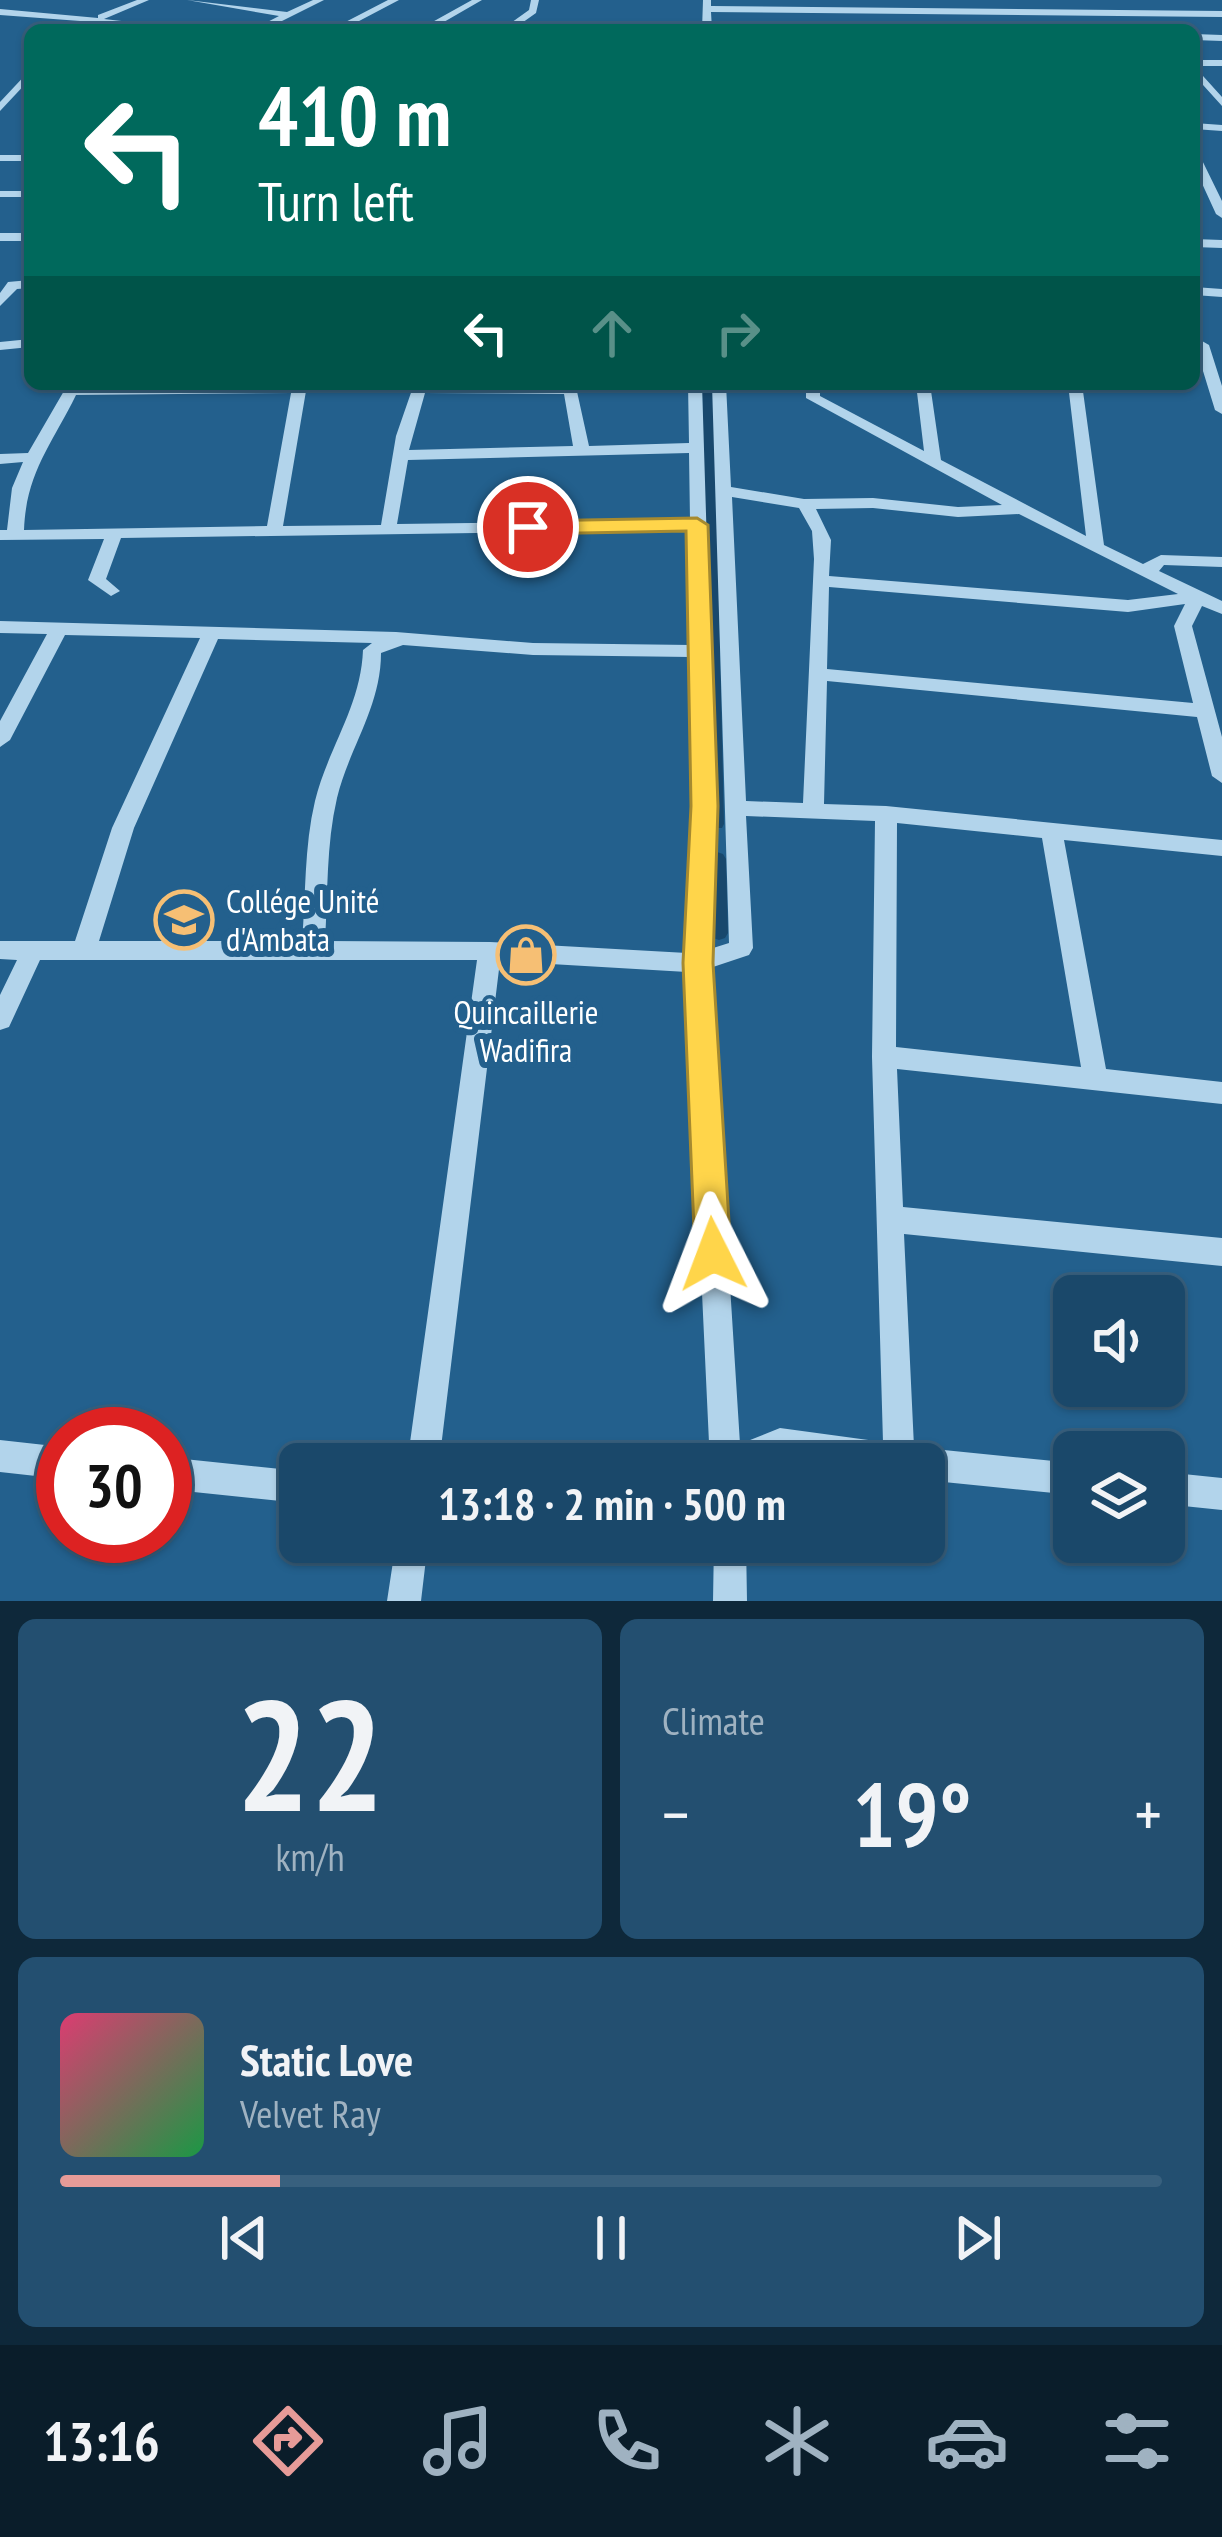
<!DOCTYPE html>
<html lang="en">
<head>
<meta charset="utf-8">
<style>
  body { margin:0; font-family:"PT Sans Narrow",sans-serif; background:#234f70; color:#f1f3f6; height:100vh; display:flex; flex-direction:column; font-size:45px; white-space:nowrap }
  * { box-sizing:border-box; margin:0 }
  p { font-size:39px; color:#9fb2c1 }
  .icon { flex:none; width:66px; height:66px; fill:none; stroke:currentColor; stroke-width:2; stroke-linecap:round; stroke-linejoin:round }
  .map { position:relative; height:1601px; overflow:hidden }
  .drawer { display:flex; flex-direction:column; gap:18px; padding:18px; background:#0e283a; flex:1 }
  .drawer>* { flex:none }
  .banner { position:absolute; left:24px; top:24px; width:1176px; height:366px; border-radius:18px; box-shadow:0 3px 9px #0004,0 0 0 3px #38607e; background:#00695c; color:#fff; overflow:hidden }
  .fabs { position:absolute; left:1053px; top:1275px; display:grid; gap:24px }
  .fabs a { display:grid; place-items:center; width:132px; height:132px; border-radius:18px; background:#1a486a; box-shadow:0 3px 9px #0004,0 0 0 3px #38607e; font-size:60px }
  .speed { position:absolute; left:36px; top:1407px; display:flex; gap:24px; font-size:60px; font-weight:700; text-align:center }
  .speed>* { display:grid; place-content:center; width:156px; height:156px; border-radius:50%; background:#1a486a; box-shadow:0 3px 9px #0004,0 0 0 3px #38607e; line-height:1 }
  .speed .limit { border:18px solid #d22; background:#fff; color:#111 }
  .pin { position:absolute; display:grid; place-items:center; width:102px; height:102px; color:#fff; margin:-51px; border:6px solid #fff; border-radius:50%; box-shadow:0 3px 12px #0007 }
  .me { position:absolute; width:132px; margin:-66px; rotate:357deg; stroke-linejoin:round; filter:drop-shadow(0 0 9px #0008) }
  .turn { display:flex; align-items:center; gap:42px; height:252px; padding:0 36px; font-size:54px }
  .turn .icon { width:156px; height:156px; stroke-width:2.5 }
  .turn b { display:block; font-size:84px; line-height:102px }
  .lanes { display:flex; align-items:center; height:114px; padding:0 36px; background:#0003; justify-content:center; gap:60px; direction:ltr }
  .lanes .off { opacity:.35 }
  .big { font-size:90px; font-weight:800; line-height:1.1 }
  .drawer .tile { flex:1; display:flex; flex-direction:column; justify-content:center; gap:18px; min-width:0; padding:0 42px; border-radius:18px; background:#234f70 }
  .drawer .dial { align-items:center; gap:0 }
  .dial b { font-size:156px; line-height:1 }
  .song { display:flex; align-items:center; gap:36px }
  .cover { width:144px; height:144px; border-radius:18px; background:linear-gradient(135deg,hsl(340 70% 55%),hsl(140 70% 35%)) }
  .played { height:12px; border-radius:6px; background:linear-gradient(90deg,#e69b98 20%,#38607e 20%) }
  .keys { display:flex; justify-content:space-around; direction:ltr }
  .heat { display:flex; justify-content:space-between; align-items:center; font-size:66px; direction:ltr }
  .drawer .tiles { flex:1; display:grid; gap:18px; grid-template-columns:1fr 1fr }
  .tile:last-child { grid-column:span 2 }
  .trip { position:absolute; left:279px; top:1443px; width:666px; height:120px; border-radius:18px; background:#1a486a; box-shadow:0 3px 9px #0004,0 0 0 3px #38607e; font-weight:800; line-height:120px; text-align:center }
  .tab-bar { display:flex; height:192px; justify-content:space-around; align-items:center; background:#0a1d2a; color:#9fb2c1 }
  .tab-bar .icon { width:84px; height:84px }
  .tab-bar .on { color:#e69b98 }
  .tab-bar b { font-size:54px; color:#f1f3f6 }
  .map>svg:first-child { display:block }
</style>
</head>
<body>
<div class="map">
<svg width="1222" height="1601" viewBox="0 0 1222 1601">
  <rect width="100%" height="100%" fill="#23608d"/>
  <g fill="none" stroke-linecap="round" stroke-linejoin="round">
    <!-- canal -->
    <path fill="#18486d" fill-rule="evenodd" d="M702,384H714L724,824L722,828H710L708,824Z
      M717,852L723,854L726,859L728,933L725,938L719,940L713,938L710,933L708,859L711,854Z"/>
    <!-- minor -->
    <path fill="#b2d4eb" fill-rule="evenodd" d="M137,0H149L104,19L200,30L0,15V9L98,18V15Z
      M187,0L287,12L313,0H324L264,30H252L279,16Z
      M388,0H399L342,30H330Z
      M472,0H482L430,30H418Z
      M531,0H539L536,13L512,30H501L529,10Z
      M703,0H711V6L1222,11V17L711,12L712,30H702Z
      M1194,34L1222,35V41L1194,40Z
      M1194,60H1222V66H1194Z
      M1194,66L1222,97V106L1194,75Z
      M30,70V79L0,111V102Z
      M1194,123L1222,125V131L1194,129Z
      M1194,151L1199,154L1222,201V218L1216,214L1194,166Z
      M0,155H30V161H0Z
      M0,191H30V197H0Z
      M0,233H30V241H0Z
      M1194,239L1222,240V248L1194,247Z
      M30,280V288L17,289L0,306V293L8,282Z
      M1194,287L1222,289V297L1194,295Z
      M30,339V347L0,350V342Z
      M1202,341L1209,345L1222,386V414L1215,410L1195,345Z
      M68,384H312L306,391L283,526L381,525L396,436L414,384L576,387L589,446L689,443L688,384H702L715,806L710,949L729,943L712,384H726L731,487L804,499L873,498L958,507L1002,505L806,398V384H820V396L924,451L916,384H930L941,460L1086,536L1068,384H1082L1104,545L1143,564L1161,555L1222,557V567L1164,565L1159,571L1222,601V614L1202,606L1192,626L1222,737V783L1212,776L1197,717L827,681L824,804L886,806L1222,840V856L1064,840L1106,1069L1222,1082V1104L897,1069L903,1207L1222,1238V1266L904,1234L914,1447L1074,1463V1495L924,1480V1464H817L780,1459L768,1464H710L687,972L500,961L439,1464H407L477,960H40L9,1027L0,1030V995L17,960L0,959V941H75L112,828L200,638L65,635L10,740L0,747V721L47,634L0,633V621L396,632L533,643L691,645L690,530L121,538L106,579L120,591L111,596L88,580L104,539L0,540V530H7L12,488L23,462L0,464V454L28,453ZM291,393L267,526L24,530C26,473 52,444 76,395ZM425,393L564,394L573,446L409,450ZM689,453L690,520L397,524L408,460ZM732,497L799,508L812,531L814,559L803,803L746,801ZM873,508L958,517L1019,514L1178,594L1128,600L829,576L831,540L816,509ZM829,587L1128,612L1185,604L1174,626L1193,703L827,669ZM218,639L372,643L363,650C361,706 328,748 315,801C304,847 306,895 302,941H99L134,828ZM403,645L533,655L691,657L693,806L687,953L490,942L325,941C328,894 326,845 337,798C349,748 381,707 381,653ZM746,816L875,821L872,1057L883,1442L780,1428L740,1444L710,968L749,955L753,948ZM897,823L1042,838L1081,1067L896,1047Z
      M0,1440L63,1447V1479L0,1472Z
      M165,1457L300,1471V1503L165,1489Z
      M1164,1472L1222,1478V1510L1164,1504Z
      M396,1542H428L421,1601H387Z
      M714,1542H746L747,1601H713Z"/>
  </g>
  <!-- route -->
  <path fill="#ffd54a" stroke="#a68a30" stroke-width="3" d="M697,518L708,525L718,806L713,963L731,1254L726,1267L713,1272L700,1267L695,1254L683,963L691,806L686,531L528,534L517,527L528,521Z"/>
  <!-- icons -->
  <defs>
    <g id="school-ring" transform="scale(3)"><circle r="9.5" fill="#23608d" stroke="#f6bf74" stroke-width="1.5"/><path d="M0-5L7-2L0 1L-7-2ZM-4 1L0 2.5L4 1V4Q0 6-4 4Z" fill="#f6bf74"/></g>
    <g id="shop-ring" transform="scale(3)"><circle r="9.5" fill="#23608d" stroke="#f6bf74" stroke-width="1.5"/><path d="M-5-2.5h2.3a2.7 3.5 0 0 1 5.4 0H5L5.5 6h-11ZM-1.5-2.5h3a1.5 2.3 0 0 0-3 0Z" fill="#f6bf74"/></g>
  </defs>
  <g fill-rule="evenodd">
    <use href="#school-ring" x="184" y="920"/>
    <use href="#shop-ring" x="526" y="955"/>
  </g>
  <g text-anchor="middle" stroke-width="12" stroke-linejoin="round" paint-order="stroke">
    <!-- poi labels -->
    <g font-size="33" fill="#fff" stroke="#23608d" text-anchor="start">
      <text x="226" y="913">Collége Unité<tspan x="226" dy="38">d'Ambata</tspan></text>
      <text x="526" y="1024" text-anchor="middle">Quincaillerie<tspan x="526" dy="38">Wadifira</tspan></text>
    </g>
  </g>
</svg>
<div class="fabs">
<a><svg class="icon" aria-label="sound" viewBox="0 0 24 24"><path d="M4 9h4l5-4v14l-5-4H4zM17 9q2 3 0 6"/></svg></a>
<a><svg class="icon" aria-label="layers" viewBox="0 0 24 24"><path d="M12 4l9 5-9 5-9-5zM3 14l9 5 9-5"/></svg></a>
</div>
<div class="speed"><div class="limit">30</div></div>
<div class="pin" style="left:528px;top:527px;background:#d93025"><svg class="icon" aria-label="arrive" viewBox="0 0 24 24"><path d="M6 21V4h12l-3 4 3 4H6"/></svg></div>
<svg class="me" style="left:713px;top:1254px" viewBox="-20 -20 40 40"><path d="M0-17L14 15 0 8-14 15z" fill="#ffd54a" stroke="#fff" stroke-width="4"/></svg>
<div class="trip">13:18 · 2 min · 500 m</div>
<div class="banner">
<div class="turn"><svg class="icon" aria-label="left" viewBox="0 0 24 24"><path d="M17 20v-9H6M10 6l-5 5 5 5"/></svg><div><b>410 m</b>Turn left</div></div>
<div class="lanes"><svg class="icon" aria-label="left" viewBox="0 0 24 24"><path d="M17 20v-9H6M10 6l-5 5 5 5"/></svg><svg class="icon off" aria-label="ahead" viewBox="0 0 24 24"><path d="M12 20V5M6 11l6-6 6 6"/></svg><svg class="icon off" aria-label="right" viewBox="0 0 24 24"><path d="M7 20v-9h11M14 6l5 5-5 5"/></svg></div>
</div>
</div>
<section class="drawer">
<div class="tiles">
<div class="tile dial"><b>22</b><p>km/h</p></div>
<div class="tile"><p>Climate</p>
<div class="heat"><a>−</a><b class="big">19°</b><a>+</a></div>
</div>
<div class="tile">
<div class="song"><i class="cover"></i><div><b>Static Love</b><p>Velvet Ray</p></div></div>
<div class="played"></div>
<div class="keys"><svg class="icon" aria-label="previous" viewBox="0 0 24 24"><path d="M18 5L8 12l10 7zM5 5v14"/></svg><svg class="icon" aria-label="pause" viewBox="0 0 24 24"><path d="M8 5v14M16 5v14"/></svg><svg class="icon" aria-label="next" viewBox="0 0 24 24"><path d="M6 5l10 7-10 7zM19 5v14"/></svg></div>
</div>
</div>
</section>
<nav class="tab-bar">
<b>13:16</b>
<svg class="icon on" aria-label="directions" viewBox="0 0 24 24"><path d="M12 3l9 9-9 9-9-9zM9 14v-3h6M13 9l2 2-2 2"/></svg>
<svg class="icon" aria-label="music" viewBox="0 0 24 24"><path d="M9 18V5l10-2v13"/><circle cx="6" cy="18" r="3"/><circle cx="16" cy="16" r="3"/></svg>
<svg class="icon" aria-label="phone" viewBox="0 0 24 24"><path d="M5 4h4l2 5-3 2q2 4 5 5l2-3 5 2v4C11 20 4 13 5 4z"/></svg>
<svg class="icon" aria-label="climate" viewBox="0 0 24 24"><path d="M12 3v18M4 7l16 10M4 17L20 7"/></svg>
<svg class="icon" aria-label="car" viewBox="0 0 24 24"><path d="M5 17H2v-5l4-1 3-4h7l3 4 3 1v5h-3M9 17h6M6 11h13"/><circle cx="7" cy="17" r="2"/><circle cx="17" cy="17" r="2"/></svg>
<svg class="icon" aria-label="filters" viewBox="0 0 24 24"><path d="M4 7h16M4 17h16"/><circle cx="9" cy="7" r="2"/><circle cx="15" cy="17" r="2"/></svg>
</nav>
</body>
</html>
